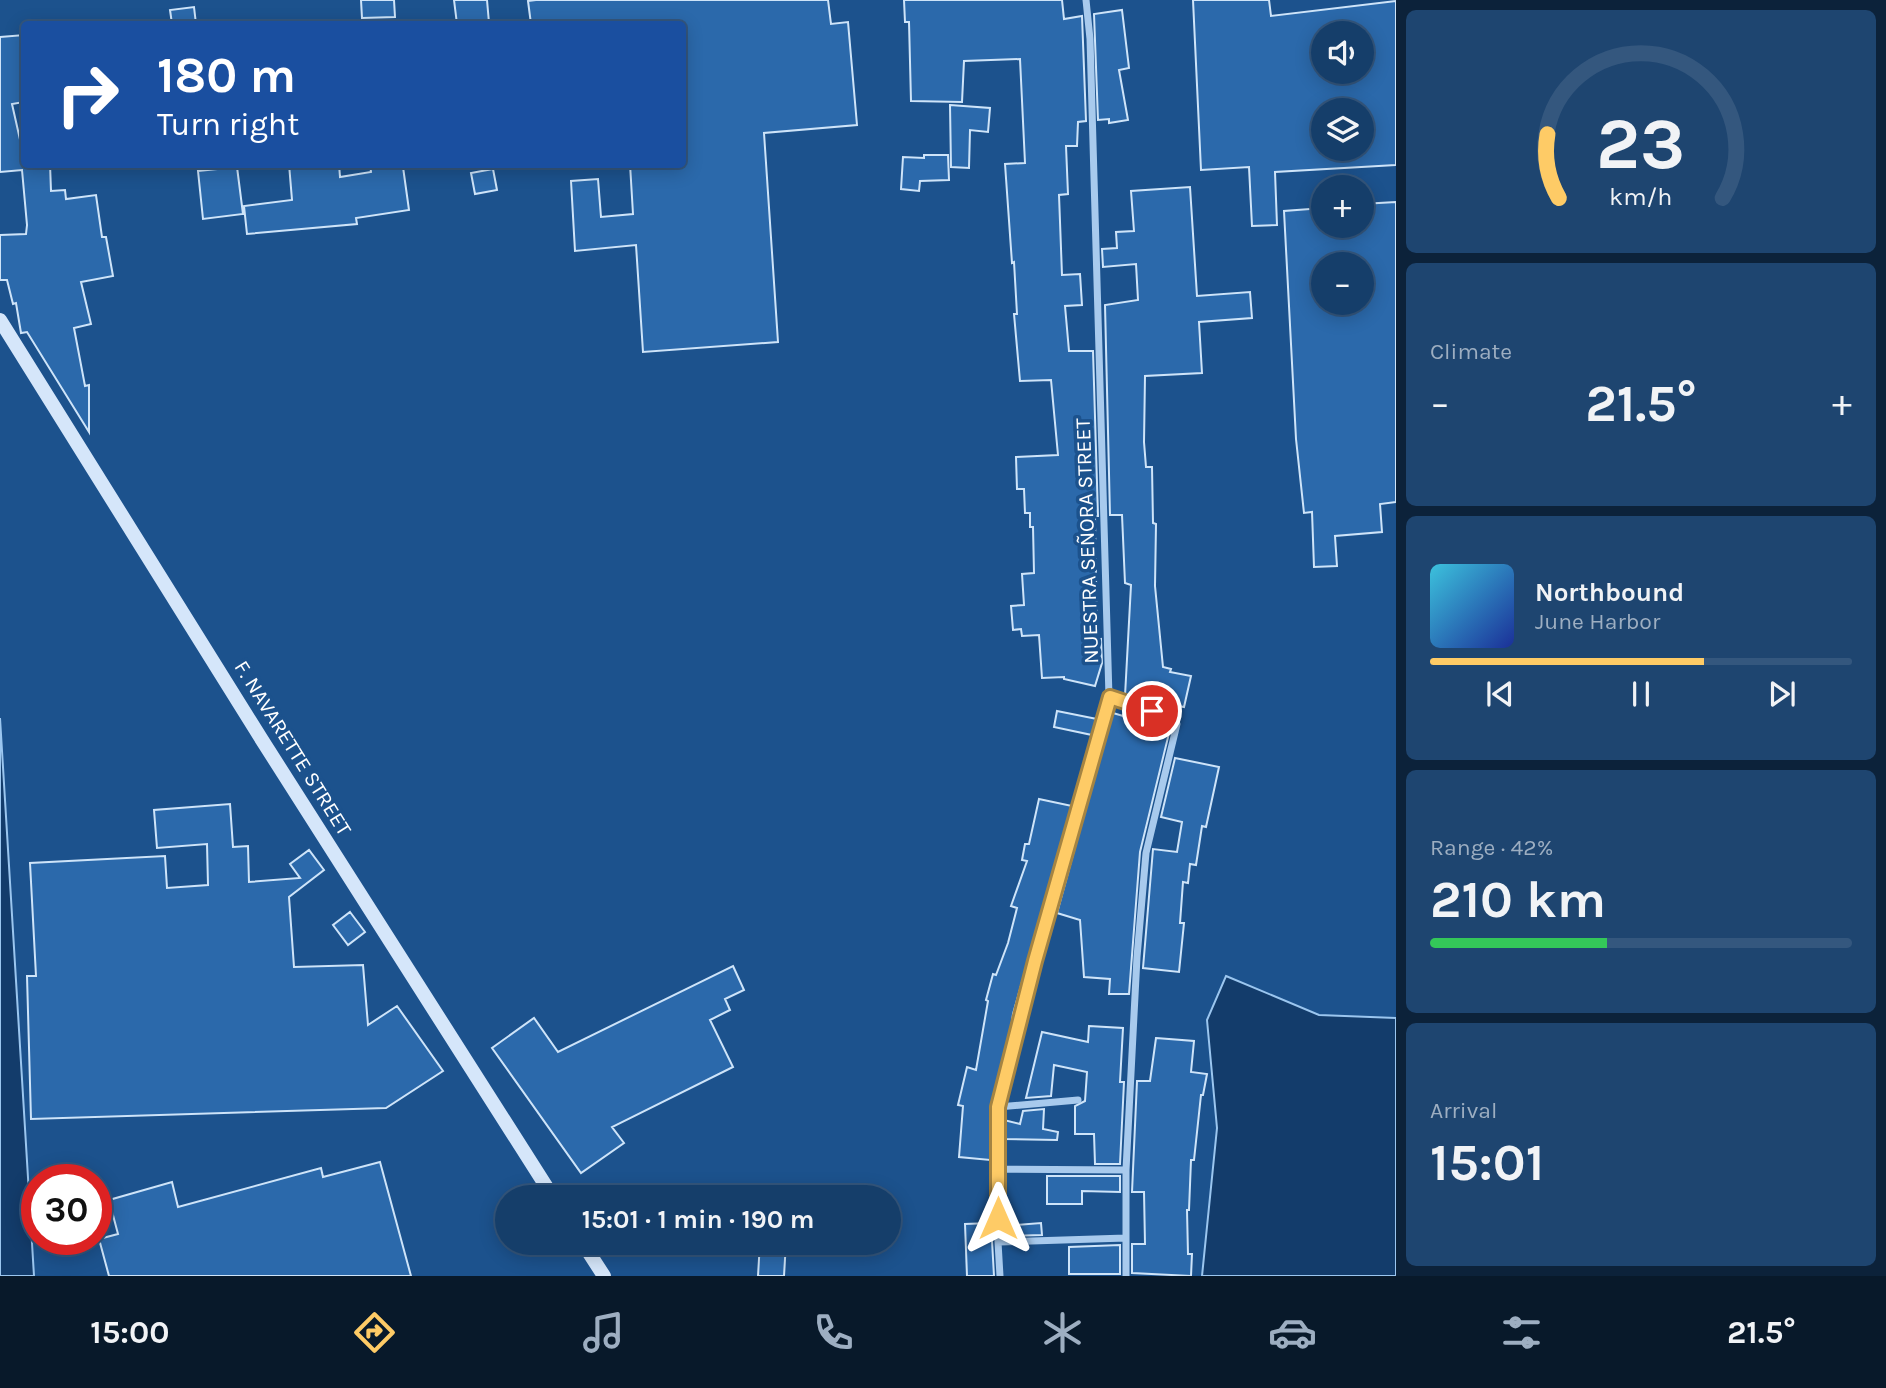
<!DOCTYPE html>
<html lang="en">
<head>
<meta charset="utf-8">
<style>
  body { margin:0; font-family:Karla,sans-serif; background:#1e4570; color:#f1f3f6; height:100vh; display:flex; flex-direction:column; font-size:26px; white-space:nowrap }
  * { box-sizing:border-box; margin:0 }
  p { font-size:23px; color:#9daec1 }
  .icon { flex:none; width:38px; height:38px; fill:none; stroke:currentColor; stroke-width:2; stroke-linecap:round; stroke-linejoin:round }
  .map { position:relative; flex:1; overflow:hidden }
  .panel { display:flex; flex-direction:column; gap:10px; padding:10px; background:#0c223a; width:490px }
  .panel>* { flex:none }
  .guide { position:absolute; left:21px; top:21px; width:665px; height:147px; border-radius:7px; box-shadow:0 4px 18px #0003,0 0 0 2px #34577e; background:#1a4fa0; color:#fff; overflow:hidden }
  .fabs { position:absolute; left:1311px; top:21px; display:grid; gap:14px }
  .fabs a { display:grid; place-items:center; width:63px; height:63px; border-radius:50%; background:#153e6a; box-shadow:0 4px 18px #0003,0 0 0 2px #34577e; font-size:35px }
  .speed { position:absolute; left:21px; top:1164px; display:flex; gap:14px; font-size:35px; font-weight:700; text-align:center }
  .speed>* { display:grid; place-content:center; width:91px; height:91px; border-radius:50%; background:#153e6a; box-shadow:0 4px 18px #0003,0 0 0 2px #34577e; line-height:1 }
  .speed .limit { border:10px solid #d22; background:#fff; color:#111 }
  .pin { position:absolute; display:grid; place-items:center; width:60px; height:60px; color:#fff; margin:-30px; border:4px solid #fff; border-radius:50%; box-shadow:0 2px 7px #0007 }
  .me { position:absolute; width:77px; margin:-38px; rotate:0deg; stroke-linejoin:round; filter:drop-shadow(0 0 5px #0008) }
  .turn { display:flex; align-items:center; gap:24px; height:147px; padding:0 21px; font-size:32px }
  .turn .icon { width:91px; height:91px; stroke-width:2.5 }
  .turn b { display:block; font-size:49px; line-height:60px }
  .big { font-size:52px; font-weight:700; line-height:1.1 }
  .panel .tile { flex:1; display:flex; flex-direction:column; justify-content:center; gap:10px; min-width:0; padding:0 24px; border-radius:10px; background:#1e4570 }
  .panel .dial { align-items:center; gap:0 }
  .dial svg { height:182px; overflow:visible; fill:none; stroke:#34577e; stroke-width:7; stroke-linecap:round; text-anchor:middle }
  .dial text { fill:#f1f3f6; stroke:none }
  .song { display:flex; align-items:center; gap:21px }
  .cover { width:84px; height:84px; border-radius:10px; background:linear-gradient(135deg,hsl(190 70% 55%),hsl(230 70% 35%)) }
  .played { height:7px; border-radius:4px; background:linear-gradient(90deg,#fecb66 65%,#34577e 65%) }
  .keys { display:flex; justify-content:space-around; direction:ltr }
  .heat { display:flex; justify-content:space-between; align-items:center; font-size:38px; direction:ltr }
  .charge { height:10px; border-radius:5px; background:linear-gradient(90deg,#34c759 42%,#34577e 0) }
  .trip { position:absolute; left:495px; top:1185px; width:406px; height:70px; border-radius:35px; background:#153e6a; box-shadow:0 4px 18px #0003,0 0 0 2px #34577e; font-weight:700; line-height:70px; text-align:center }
  .tab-bar { display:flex; height:112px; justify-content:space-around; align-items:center; background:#08192a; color:#9daec1 }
  .tab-bar .icon { width:49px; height:49px }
  .tab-bar .on { color:#fecb66 }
  .tab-bar b { font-size:32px; color:#f1f3f6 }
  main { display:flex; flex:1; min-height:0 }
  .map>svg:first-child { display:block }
</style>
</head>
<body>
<main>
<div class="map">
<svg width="1396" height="1276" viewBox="0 0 1396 1276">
  <rect width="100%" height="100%" fill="#1c528d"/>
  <!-- water -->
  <path fill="#133c6b" stroke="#9bc6ef" stroke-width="2" d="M0,718L34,1276H0Z
    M1226,976L1319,1015L1396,1018V1276H1202L1217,1128L1207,1020Z"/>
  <!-- building -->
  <path fill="#2b69ab" stroke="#cee4f9" stroke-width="2" fill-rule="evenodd" d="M361,0H394L395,17L362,18Z
    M454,0H487L489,23L457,24Z
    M536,0H828L831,24L848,22L857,125L764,133L778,342L643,352L636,245L575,251L571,181L598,179L601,217L633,214L630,164H682V24H531L528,1Z
    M904,0H1062L1064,19L1082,16L1086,121L1078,122L1077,146H1066L1068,194L1059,195L1062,275L1080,274L1082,305L1065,306L1069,351H1093L1098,516H1095L1097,640L1101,639L1102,663L1095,686L1064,679V677L1042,678L1039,635L1022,636L1021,629L1013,630L1011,606L1024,605L1022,574L1034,573L1033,527H1030V513H1025L1024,489H1017L1016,457L1058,455L1051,380L1020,381L1014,314H1017L1014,262L1012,263L1005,164L1025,163L1020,59L964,61L962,102L911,101L909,22H905Z
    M1193,0H1269L1271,16L1396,1V165L1275,172L1277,225L1252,226L1249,167L1201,170ZM1323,33H1362V72H1323ZM1323,110H1362V149H1323Z
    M194,7L196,24H172L170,10Z
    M1122,10L1129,68L1119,70L1128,120L1109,123V119L1098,120L1094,14Z
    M24,35V102L12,104L21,144H24V164H50L51,191L65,190L66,199L96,195L102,237H106L113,276L81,282L91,324L74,328L85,386L89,385V432L27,332L21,333L16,303L13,304L7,280H0V235L26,234L27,225L22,170L0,172V37Z
    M950,105L990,108L988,132L970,130L969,168L951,167Z
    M924,155H948L949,180L920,181L919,191L901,189L903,157L924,158Z
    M289,164H339L340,177L371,172L370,164H398V168L403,167L409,210L356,218L357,224L247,234L244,206L292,200Z
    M237,167L243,214L203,219L198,171Z
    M493,169L497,190L475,194L471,173Z
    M1190,187L1197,296L1250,292L1252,318L1199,322L1202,373L1145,376L1144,442L1146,467H1152L1153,523L1156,524L1155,586L1163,667L1171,669L1170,672L1191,676L1184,707L1178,706L1176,712L1125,696L1131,585L1125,583L1122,515H1110L1105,305L1138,300L1136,264L1103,267L1102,249L1117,248L1116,232L1134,231L1131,191Z
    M1396,202V502L1380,504L1382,532L1335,536L1337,566L1314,567L1312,512L1304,513L1296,439L1284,211L1323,208V226H1362V204ZM1323,264H1362V303H1323Z
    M1124,708L1171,725L1140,852L1129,994H1109L1110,979L1084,977L1080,920L1057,913L1109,722L1113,713L1123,716Z
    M1057,711L1097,719L1092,735L1054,727Z
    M1175,758L1219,767L1206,827L1202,826L1196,865L1190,864L1188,883L1183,882L1180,923H1184L1179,972L1143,968L1153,849L1177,852L1182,822L1161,817Z
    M1039,799L1072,806L1013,1014L1010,1036L992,1106L990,1160L959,1157L963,1106L958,1105L967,1067L976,1070L988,1001L986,1000L993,974L996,975L1008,943L1017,908L1011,906L1027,861L1022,860L1025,844H1029Z
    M230,804L233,847L248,846L249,882L300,878L290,864L309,850L324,870L289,897L294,967L363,965L368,1025L397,1006L443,1071L386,1108L31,1119L27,976H36L30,863L165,856L167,888L208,885L207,844L157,848L154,810Z
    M350,912L365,932L348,945L333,925Z
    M733,966L744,990L725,999L730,1010L710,1020L733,1067L612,1127L624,1143L581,1173L492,1048L534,1018L558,1052Z
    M1089,1026L1123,1028L1120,1082H1124L1120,1164H1095L1094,1134H1075V1106L1085,1101L1087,1072L1054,1065L1051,1096L1026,1098L1042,1032L1088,1042Z
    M1156,1038L1194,1041L1191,1072L1207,1074L1203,1095H1201L1194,1160H1191L1189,1210H1187L1188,1254H1192L1191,1276L1132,1273V1244H1145L1144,1192H1132L1137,1081H1150Z
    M1044,1109L1043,1129L1058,1132L1057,1140L1004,1139V1120L1020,1124L1023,1111Z
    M380,1162L411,1276H109L99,1239L118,1234L109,1200L172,1182L178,1207L321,1168L323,1177Z
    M1047,1176H1120V1192L1082,1191V1204H1047Z
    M991,1223L994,1276H967L965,1224Z
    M1041,1223L1042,1235L1004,1236V1226Z
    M760,1242H786L784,1276H758Z
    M1120,1245V1274H1069V1247Z"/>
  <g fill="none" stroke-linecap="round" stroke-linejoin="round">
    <!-- street -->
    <path stroke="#a8caed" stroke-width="7" d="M1109,697L1174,718L1177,724L1146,853L1137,957L1126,1170V1276
      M998,1107L1078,1100
      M997,1169L1126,1170
      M998,1242L1126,1238
      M1000,1276L998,1242V1107L1036,961L1109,697L1090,39L1086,0"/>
    <!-- secondary -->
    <path stroke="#d5e6fa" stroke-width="14" d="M0,320L262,740L553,1197
      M582,1242L604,1276"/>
  </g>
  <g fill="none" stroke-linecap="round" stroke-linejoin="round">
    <!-- route casing -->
    <g stroke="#a58442" stroke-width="18">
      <path id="route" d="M998,1218V1107L1035,961L1110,697L1152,711"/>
    </g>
    <!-- route -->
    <use href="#route" stroke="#fecb66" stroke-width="12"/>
  </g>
  <g text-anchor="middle" stroke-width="7" stroke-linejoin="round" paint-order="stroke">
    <!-- street labels -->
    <g font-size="21" fill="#fff" stroke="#1c528d">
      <text transform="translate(1087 541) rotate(-92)" y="7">NUESTRA SEÑORA STREET</text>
      <text transform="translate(293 748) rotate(58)" y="7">F. NAVARETTE STREET</text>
    </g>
  </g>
</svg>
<div class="fabs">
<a><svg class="icon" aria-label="sound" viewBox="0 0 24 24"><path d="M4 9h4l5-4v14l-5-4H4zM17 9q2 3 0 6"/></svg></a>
<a><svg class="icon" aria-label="layers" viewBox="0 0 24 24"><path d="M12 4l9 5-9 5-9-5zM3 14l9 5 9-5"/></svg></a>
<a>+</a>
<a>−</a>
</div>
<div class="speed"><div class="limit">30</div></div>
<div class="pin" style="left:1152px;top:711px;background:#d93025"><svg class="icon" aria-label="arrive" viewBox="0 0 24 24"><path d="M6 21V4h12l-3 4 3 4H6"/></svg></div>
<svg class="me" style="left:998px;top:1218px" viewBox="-20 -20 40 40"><path d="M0-17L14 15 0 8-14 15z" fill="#fecb66" stroke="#fff" stroke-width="4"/></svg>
<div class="trip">15:01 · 1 min · 190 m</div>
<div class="guide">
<div class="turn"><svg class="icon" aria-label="right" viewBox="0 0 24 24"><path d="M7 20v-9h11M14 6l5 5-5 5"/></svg><div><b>180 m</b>Turn right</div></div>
</div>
</div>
<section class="panel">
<div class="tile dial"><svg viewBox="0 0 100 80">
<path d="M14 69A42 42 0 1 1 86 69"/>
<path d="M14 69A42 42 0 0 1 9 41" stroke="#fecb66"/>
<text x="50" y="56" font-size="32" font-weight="700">23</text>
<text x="50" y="72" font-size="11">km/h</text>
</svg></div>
<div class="tile"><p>Climate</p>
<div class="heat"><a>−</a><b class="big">21.5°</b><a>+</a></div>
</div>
<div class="tile">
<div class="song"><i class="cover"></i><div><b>Northbound</b><p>June Harbor</p></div></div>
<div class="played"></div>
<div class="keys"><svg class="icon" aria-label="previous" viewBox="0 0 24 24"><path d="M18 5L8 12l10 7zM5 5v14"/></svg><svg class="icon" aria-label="pause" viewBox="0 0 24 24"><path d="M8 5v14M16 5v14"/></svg><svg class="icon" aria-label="next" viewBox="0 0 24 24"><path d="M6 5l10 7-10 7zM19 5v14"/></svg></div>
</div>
<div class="tile"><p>Range · 42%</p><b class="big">210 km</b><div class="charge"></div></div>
<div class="tile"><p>Arrival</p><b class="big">15:01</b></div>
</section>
</main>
<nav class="tab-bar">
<b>15:00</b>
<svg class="icon on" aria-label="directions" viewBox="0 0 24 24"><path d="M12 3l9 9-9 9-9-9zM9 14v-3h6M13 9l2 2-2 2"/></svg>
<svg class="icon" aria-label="music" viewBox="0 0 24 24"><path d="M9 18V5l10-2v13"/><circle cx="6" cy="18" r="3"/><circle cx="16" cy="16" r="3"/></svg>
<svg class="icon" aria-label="phone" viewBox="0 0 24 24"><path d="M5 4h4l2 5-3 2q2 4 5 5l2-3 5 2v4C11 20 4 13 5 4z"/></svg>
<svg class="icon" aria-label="climate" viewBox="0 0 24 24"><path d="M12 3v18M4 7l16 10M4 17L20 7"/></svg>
<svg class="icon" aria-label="car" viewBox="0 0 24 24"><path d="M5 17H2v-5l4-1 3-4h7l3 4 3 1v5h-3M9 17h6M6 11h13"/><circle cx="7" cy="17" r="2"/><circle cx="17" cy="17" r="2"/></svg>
<svg class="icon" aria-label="filters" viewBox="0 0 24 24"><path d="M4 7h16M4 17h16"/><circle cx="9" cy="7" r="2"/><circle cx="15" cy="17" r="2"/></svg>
<b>21.5°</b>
</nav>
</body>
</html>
